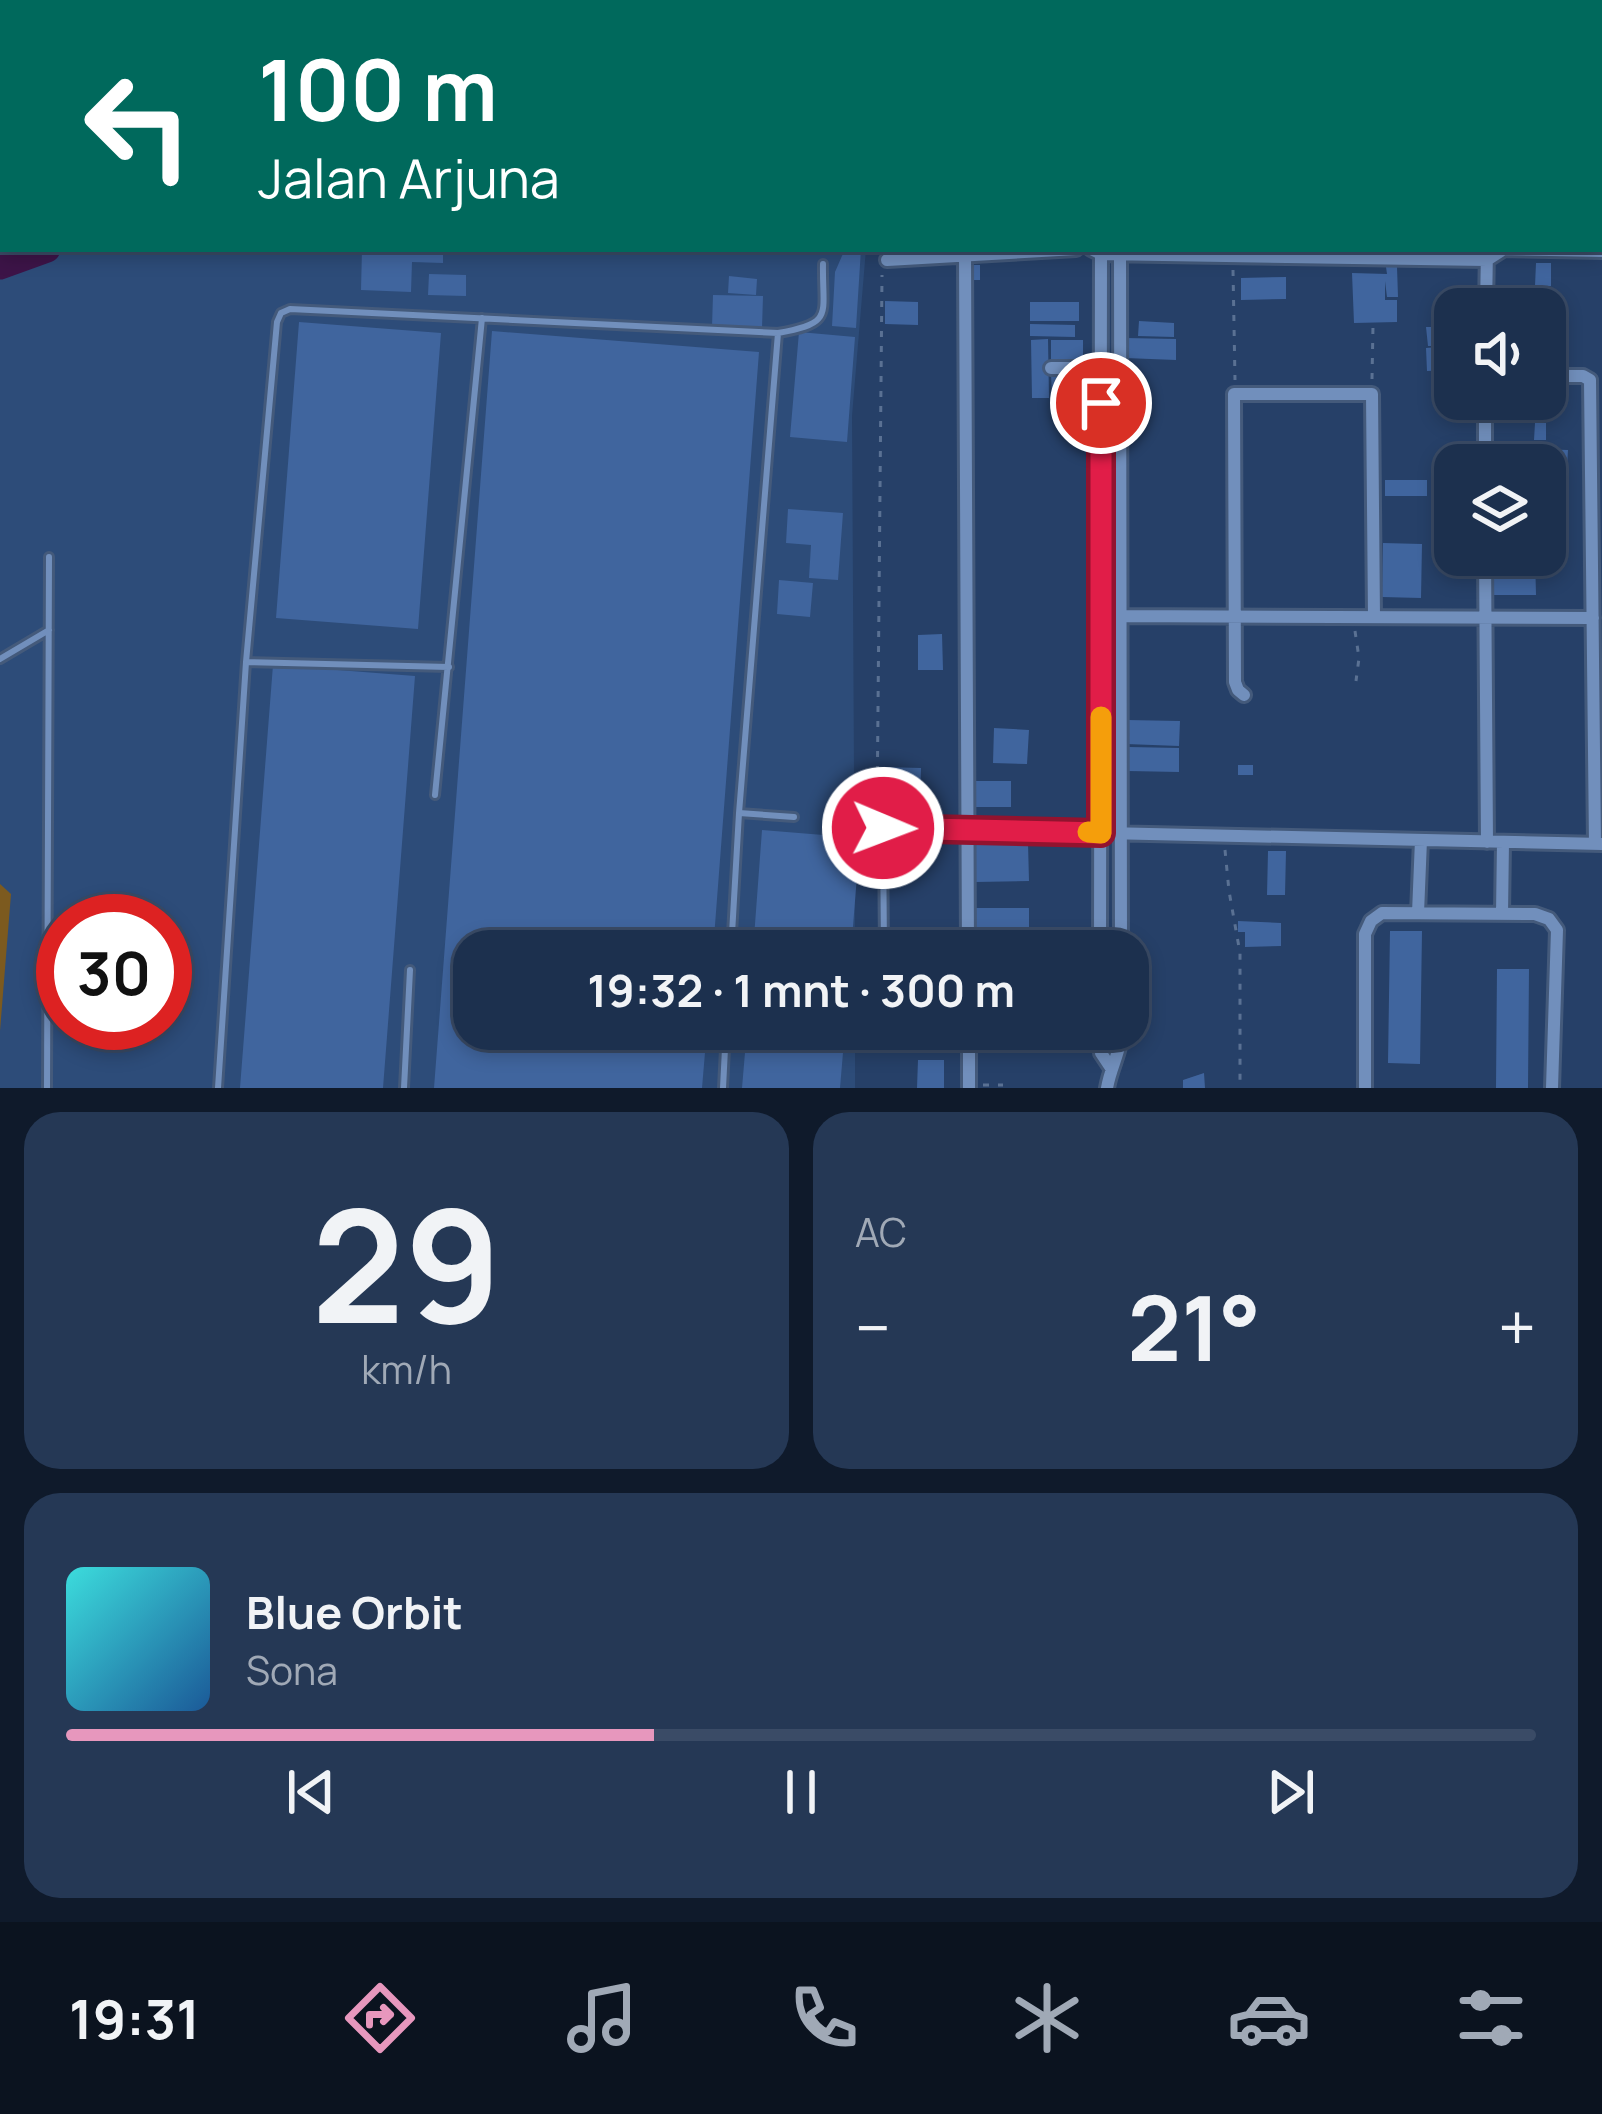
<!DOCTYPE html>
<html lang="id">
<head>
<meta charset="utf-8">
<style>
  body { margin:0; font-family:Manrope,sans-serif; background:#253855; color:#f1f3f6; height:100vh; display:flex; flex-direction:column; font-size:45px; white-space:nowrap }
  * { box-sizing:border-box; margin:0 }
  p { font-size:39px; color:#a0a9b6 }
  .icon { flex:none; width:66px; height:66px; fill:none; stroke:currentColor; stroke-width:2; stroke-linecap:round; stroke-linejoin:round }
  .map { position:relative; height:1088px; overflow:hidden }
  .details { display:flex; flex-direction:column; gap:24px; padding:24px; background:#0f1a2b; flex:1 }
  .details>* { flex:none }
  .hud { position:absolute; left:0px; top:0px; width:1602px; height:252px; box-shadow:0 6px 18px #0003,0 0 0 3px #3a4b66; background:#00695c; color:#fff; overflow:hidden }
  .tools { position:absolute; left:1434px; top:288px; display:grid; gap:24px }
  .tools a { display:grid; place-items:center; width:132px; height:132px; border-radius:24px; background:#1c304e; box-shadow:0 6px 18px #0003,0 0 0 3px #3a4b66; font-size:60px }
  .speed { position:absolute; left:36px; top:894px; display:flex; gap:24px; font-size:60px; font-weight:700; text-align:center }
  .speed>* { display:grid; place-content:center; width:156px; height:156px; border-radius:50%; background:#1c304e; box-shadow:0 6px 18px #0003,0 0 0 3px #3a4b66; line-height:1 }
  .speed .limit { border:18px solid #d22; background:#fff; color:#111 }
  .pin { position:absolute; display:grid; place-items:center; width:102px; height:102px; color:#fff; margin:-51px; border:6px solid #fff; border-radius:50%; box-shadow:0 3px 12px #0007 }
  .me { position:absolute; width:132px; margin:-66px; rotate:91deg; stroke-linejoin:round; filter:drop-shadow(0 0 9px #0008) }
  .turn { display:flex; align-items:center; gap:42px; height:252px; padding:0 60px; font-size:54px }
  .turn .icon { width:156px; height:156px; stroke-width:2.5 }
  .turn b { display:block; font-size:84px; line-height:102px }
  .big { font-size:90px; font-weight:700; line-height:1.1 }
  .details .tile { flex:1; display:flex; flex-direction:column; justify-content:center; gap:18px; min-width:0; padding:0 42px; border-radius:36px; background:#253855 }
  .details .dial { align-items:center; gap:0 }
  .dial b { font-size:156px; line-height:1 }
  .song { display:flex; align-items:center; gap:36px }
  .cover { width:144px; height:144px; border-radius:18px; background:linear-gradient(135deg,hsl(180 70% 55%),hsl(210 70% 35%)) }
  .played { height:12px; border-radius:6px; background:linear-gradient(90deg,#e797bd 40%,#3a4b66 40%) }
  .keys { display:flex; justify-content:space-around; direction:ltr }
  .heat { display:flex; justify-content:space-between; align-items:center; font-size:66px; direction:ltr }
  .details .tiles { flex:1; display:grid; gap:24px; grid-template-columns:1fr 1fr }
  .tile:last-child { grid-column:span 2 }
  .trip { position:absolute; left:453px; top:930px; width:696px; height:120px; border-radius:36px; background:#1c304e; box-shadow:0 6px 18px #0003,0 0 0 3px #3a4b66; font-weight:700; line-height:120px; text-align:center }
  .tab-bar { display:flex; height:192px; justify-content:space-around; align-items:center; background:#0b131f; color:#a0a9b6 }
  .tab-bar .icon { width:84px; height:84px }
  .tab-bar .on { color:#e797bd }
  .tab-bar b { font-size:54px; color:#f1f3f6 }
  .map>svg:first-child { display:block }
</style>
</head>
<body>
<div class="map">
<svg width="1602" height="1088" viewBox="0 0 1602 1088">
  <rect width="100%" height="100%" fill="#264068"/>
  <!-- built -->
  <path fill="#2d4c79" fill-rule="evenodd" d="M0,0H978L977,3H3V249H866L852,416L855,951H474V1029H855V1088H0ZM63,921H165V1023H63Z"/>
  <!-- green -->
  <path fill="#7c5a1f" d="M0,884L11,894L0,1031Z"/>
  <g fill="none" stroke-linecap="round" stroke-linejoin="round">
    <!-- river -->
    <path stroke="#3d1448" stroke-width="27" d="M1497,3L1500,0
      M0,266L47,249"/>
  </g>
  <!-- building -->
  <path fill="#40659e" d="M362,249H443V263L412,262L411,292L361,290Z
    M845,249H861L856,328L832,326L835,272Z
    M1536,263H1551V286H1535Z
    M967,265H980V280H968Z
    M1386,267H1397L1398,297H1387L1385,281V300H1397V322L1354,323L1352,273L1387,274Z
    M429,274L466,275V296L428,295Z
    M729,276L757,279L756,295L728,293Z
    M1286,277V299L1241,300V278Z
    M713,295L763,296L762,328L712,327Z
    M885,301L918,302V325L885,324Z
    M1030,302H1079V321H1030Z
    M1545,314H1561V330H1545Z
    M1139,321L1174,323V337L1138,336Z
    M299,322L441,333L418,629L276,618Z
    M1030,324L1075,325V337L1030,336Z
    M1426,327H1442V335L1455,336V370L1427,371L1426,348L1448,346H1428Z
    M492,331L759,352L713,951H474V1029H707L702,1088H434Z
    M799,332L855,337L847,442L790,437Z
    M1545,333H1557V354H1564V368H1545Z
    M1125,338L1176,339V360L1125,358Z
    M1048,339L1049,398H1032L1031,340Z
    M1051,340H1083V365L1051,366Z
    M1083,371L1084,396L1052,397L1051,373Z
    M1535,423H1546V440H1534Z
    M1536,449L1568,450L1567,467L1536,465Z
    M1385,480H1427V496H1385Z
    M788,509L843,513L838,580L809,578L811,545L786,543Z
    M1383,543L1422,544L1421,598L1382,597Z
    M1494,555H1535L1536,595H1494Z
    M779,580L813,583L810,617L777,614Z
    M942,634L943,670H918V635Z
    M273,665L415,676L383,1088H240Z
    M1127,720L1180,721L1179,746L1126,744Z
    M994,728L1029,730L1027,764L993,763Z
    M1129,747L1179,748V772L1128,771Z
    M1238,765H1253V775H1238Z
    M883,767L921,768L920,809H883Z
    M974,781H1011V807H974Z
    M762,830L860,838L851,951H753Z
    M1028,843L1029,881L975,882L974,844Z
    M1268,851H1286L1285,895H1267Z
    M972,908H1029V934L973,935Z
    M1238,921L1281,923V946L1245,947V932H1238Z
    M1390,931H1422L1420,1064L1388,1063Z
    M1497,969H1529L1528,1088H1496Z
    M747,1029H845L840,1088H742Z
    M918,1060H944V1088H917Z
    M1204,1073L1205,1088H1183V1080Z"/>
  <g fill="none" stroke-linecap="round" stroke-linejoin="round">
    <!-- service casing -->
    <g stroke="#445a7b" stroke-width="12">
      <path id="service" d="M183,3L185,0
        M365,3L366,0
        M410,3V0
        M504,3L505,0
        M0,67L3,69
        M778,333C835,323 822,315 823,264
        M0,659L49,630
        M246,662L449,667
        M435,795L482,318
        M739,813L794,817
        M883,832L884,951
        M885,1029L886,1045
        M47,1088L49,557
        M218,1088L246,662L277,322L281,313L290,309L778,333L739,813L731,951
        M404,1088L410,970
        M723,1088L726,1029"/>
    </g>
    <!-- minor casing -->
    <g stroke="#445a7b" stroke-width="18">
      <path id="minor" d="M1024,0L1027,3
        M1063,3L1064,0
        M1095,3L1096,0
        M1161,3V0
        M1439,3L1443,0
        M1091,249L1101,254L1487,260L1501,251
        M1120,249L1121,951
        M1497,249L1602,251
        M965,255L968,951
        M887,260L1076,249
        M1486,309L1487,249
        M1051,368H1101
        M1545,376H1583L1590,380L1595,844
        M1485,399V465
        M1485,555L1487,842
        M1119,616L1593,618
        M1244,695L1238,690L1235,682L1234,394H1372L1374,617
        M883,828L1602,844
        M1418,913L1421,840
        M1502,914L1503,842
        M1100,951L1101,249
        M969,1029V1088
        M1101,1029V1053L1111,1068
        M1107,1088C1111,1065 1121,1053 1121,1029
        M1365,1088V934L1371,921L1382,913L1535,914L1549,919L1557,930L1552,1088"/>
    </g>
    <!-- path -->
    <path stroke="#5a7193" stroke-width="3" stroke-dasharray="6 9" stroke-linecap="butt" d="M1233,270L1235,380
      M1372,379L1373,326
      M1355,631L1359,658L1356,681
      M877,817L882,275
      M1225,850L1229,891L1240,953V1088
      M983,1085H1003"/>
    <!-- service -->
    <use href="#service" stroke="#718fbc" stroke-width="6"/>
    <!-- minor -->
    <use href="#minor" stroke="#718fbc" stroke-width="12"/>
  </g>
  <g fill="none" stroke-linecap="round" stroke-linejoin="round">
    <!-- route casing -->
    <g stroke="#92132f" stroke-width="30">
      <path id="route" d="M883,828L1101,833V403"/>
    </g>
    <!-- route -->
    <use href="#route" stroke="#e11d48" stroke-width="21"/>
    <!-- slow -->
    <path stroke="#f59e0b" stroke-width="21" d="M1088,832L1101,833V717"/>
  </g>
</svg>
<div class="tools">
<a><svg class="icon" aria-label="sound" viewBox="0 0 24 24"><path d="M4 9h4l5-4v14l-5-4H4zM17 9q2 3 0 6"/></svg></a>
<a><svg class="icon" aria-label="layers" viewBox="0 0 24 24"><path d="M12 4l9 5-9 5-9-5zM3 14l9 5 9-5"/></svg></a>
</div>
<div class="speed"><div class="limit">30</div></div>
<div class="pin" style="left:1101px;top:403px;background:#d93025"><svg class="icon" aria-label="arrive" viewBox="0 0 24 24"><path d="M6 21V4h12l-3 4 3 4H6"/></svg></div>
<svg class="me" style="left:883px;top:828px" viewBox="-20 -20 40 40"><circle r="17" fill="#e11d48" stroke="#fff" stroke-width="3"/><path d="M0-11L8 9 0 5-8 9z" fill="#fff"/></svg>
<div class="trip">19:32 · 1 mnt · 300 m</div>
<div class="hud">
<div class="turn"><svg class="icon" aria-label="left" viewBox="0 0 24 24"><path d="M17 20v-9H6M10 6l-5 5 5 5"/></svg><div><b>100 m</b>Jalan Arjuna</div></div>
</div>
</div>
<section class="details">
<div class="tiles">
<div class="tile dial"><b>29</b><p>km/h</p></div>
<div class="tile"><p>AC</p>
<div class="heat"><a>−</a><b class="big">21°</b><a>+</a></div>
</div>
<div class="tile">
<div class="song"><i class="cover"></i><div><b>Blue Orbit</b><p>Sona</p></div></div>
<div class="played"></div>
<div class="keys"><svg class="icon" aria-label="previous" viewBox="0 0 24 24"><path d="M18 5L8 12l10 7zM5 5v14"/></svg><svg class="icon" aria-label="pause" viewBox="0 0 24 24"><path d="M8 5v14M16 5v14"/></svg><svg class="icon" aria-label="next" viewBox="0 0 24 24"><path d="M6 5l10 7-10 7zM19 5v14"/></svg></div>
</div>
</div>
</section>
<nav class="tab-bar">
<b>19:31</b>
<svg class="icon on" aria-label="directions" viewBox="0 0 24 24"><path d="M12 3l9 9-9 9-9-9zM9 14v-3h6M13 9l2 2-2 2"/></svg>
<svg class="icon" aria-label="music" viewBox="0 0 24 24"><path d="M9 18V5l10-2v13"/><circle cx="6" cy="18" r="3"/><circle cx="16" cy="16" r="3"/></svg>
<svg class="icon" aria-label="phone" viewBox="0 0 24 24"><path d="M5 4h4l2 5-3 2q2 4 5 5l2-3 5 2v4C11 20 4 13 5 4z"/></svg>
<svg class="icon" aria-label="climate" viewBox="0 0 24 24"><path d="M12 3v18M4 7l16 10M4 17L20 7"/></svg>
<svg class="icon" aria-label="car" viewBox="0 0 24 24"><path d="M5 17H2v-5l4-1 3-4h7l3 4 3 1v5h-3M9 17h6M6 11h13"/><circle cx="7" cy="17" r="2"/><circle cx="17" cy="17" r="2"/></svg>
<svg class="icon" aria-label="filters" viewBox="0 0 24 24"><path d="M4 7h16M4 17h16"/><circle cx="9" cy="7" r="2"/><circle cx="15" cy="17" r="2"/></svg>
</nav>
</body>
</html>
